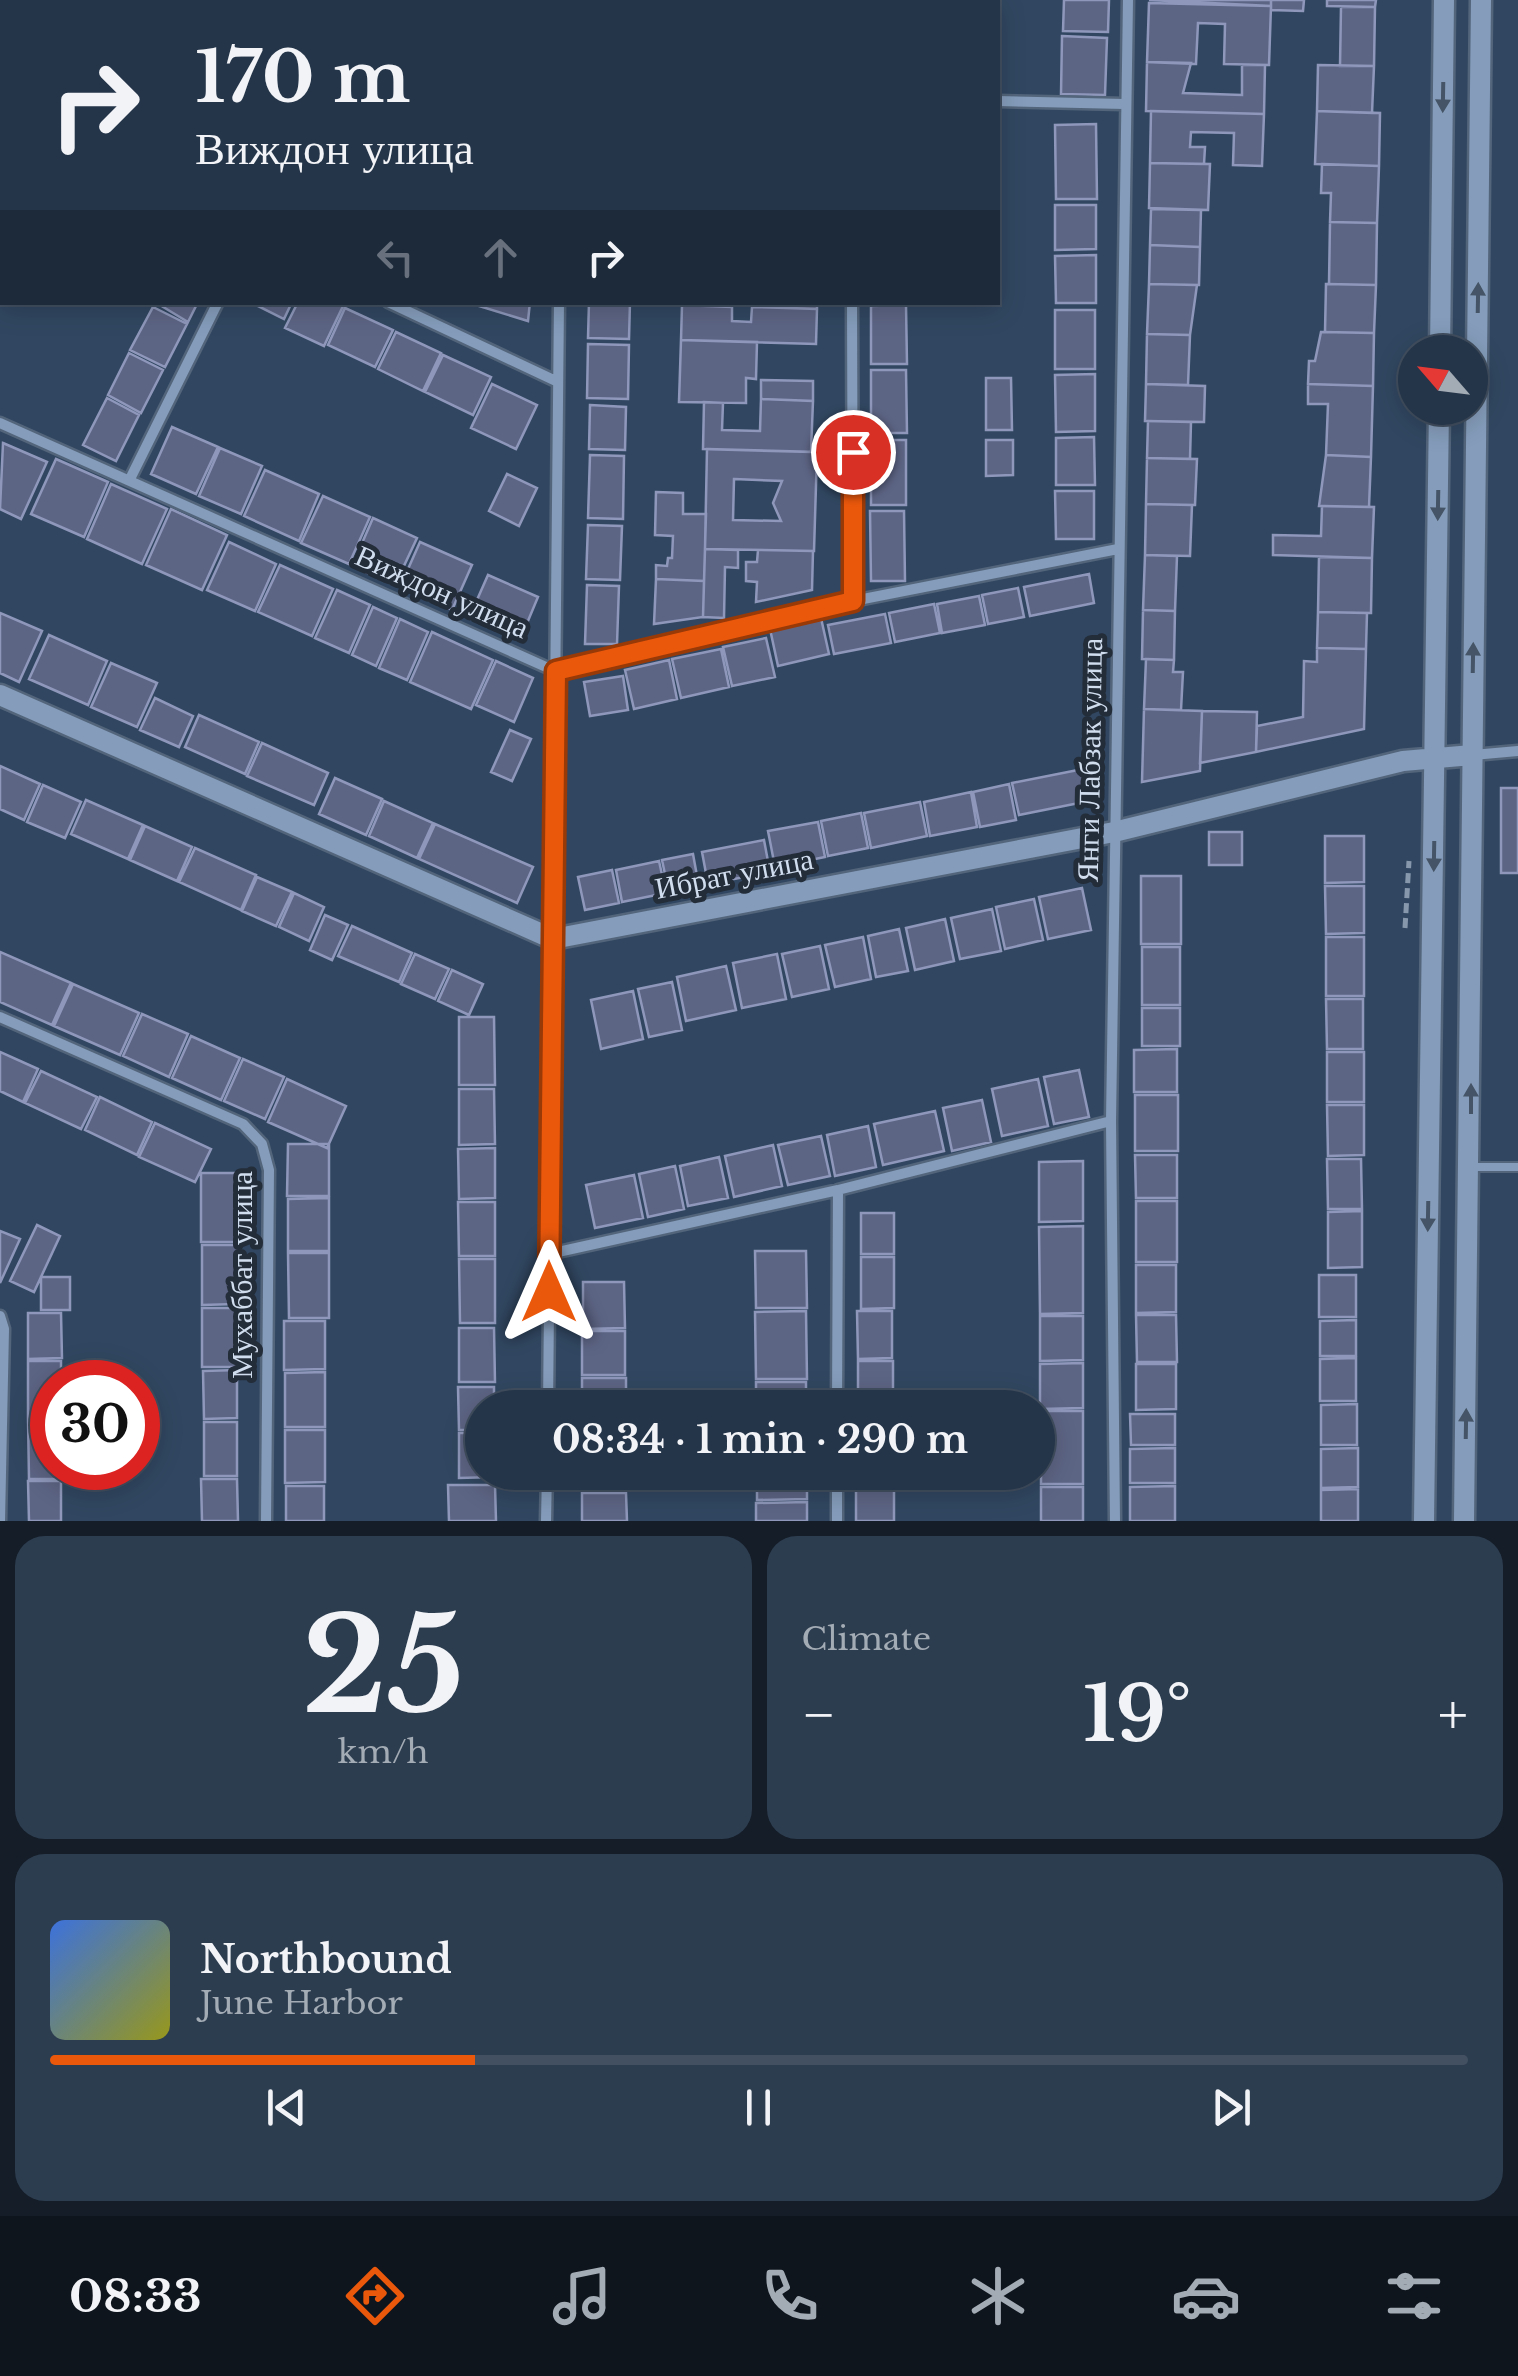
<!DOCTYPE html>
<html lang="en">
<head>
<meta charset="utf-8">
<style>
  body { margin:0; font-family:"Libre Baskerville",serif; background:#2d3d50; color:#f1f3f6; height:100vh; display:flex; flex-direction:column; font-size:38px; white-space:nowrap }
  * { box-sizing:border-box; margin:0 }
  p { font-size:32px; color:#a3abb4 }
  .icon { flex:none; width:55px; height:55px; fill:none; stroke:currentColor; stroke-width:2; stroke-linecap:round; stroke-linejoin:round }
  .map { position:relative; height:1521px; overflow:hidden }
  .side { display:flex; flex-direction:column; gap:15px; padding:15px; background:#141d28; flex:1 }
  .side>* { flex:none }
  .top-card { position:absolute; left:0px; top:0px; width:1000px; height:305px; box-shadow:0 5px 25px #0003,0 0 0 2px #425061; background:#253549; color:#f1f3f6; overflow:hidden }
  .needle { width:65px; rotate:298deg }
  .fabs { position:absolute; left:1398px; top:335px; display:grid; gap:20px }
  .fabs a { display:grid; place-items:center; width:90px; height:90px; border-radius:50%; background:#253549; box-shadow:0 5px 25px #0003,0 0 0 2px #425061; font-size:50px }
  .speed { position:absolute; left:30px; top:1360px; display:flex; gap:20px; font-size:50px; font-weight:700; text-align:center }
  .speed>* { display:grid; place-content:center; width:130px; height:130px; border-radius:50%; background:#253549; box-shadow:0 5px 25px #0003,0 0 0 2px #425061; line-height:1 }
  .speed .limit { border:15px solid #d22; background:#fff; color:#111 }
  .pin { position:absolute; display:grid; place-items:center; width:85px; height:85px; color:#fff; margin:-42px; border:5px solid #fff; border-radius:50%; box-shadow:0 2px 10px #0007 }
  .me { position:absolute; width:110px; margin:-55px; rotate:0deg; stroke-linejoin:round; filter:drop-shadow(0 0 8px #0008) }
  .turn { display:flex; align-items:center; gap:35px; height:210px; padding:0 30px; font-size:45px }
  .turn .icon { width:130px; height:130px; stroke-width:2.5 }
  .turn b { display:block; font-size:70px; line-height:85px }
  .lanes { display:flex; align-items:center; height:95px; padding:0 30px; background:#0003; justify-content:center; gap:50px; direction:ltr }
  .lanes .off { opacity:.35 }
  .big { font-size:75px; font-weight:800; line-height:1.1 }
  .side .tile { flex:1; display:flex; flex-direction:column; justify-content:center; gap:15px; min-width:0; padding:0 35px; border-radius:30px; background:#2d3d50 }
  .side .dial { align-items:center; gap:0 }
  .dial b { font-size:130px; line-height:1 }
  .song { display:flex; align-items:center; gap:30px }
  .cover { width:120px; height:120px; border-radius:15px; background:linear-gradient(135deg,hsl(220 70% 55%),hsl(60 70% 35%)) }
  .played { height:10px; border-radius:5px; background:linear-gradient(90deg,#ea580c 30%,#425061 30%) }
  .keys { display:flex; justify-content:space-around; direction:ltr }
  .heat { display:flex; justify-content:space-between; align-items:center; font-size:55px; direction:ltr }
  .side .tiles { flex:1; display:grid; gap:15px; grid-template-columns:1fr 1fr }
  .tile:last-child { grid-column:span 2 }
  .trip { position:absolute; left:465px; top:1390px; width:590px; height:100px; border-radius:50px; background:#253549; box-shadow:0 5px 25px #0003,0 0 0 2px #425061; font-weight:800; line-height:100px; text-align:center }
  .dock { display:flex; height:160px; justify-content:space-around; align-items:center; background:#0f151d; color:#a3abb4 }
  .dock .icon { width:70px; height:70px }
  .dock .current { color:#ea580c }
  .dock b { font-size:45px; color:#f1f3f6 }
  .map>svg:first-child { display:block }
</style>
</head>
<body>
<div class="map">
<svg width="1518" height="1521" viewBox="0 0 1518 1521">
  <rect width="100%" height="100%" fill="#314761"/>
  <!-- building -->
  <path fill="#5d6585" stroke="#8f98bb" stroke-width="2.5" fill-rule="evenodd" d="M1064,0H1109L1108,32L1063,31Z
    M1149,0H1271V6Z
    M1271,0H1304L1303,11L1271,10Z
    M1327,0H1376L1375,7L1327,6Z
    M1149,3L1271,6L1269,65L1224,64L1225,24L1198,23L1196,64L1147,62Z
    M1341,7H1375L1374,66H1340Z
    M1062,36L1107,38L1105,95L1061,94Z
    M1147,62L1191,63L1183,93L1242,95V65H1265L1264,114L1146,111Z
    M1318,65L1374,66L1372,113L1317,111Z
    M1151,111L1264,114L1262,166L1233,165L1234,133L1191,132L1190,147H1205L1204,164L1150,163Z
    M1317,111L1380,113L1379,166L1315,164Z
    M1096,124L1097,199H1056L1055,125Z
    M1150,163L1210,164L1208,210L1149,208Z
    M1322,164L1379,166L1377,223L1330,222L1331,193H1321Z
    M1055,205H1096V249L1055,250Z
    M1151,209L1201,210L1200,247L1150,245Z
    M1330,222L1377,223L1376,285L1329,284Z
    M1150,245L1200,247L1199,285L1149,284Z
    M1096,255V303H1056L1055,256Z
    M1149,284L1197,285L1190,335L1147,334Z
    M1326,284L1376,285L1374,333L1325,332Z
    M155,302H198L188,322Z
    M250,302H292L284,319Z
    M298,302L343,306L324,346L285,328Z
    M466,302H530L528,321Z
    M589,302H630L629,339L588,338Z
    M761,302H817V309L761,307Z
    M682,305L732,307V321L751,322L752,307L817,309L816,344L681,340Z
    M906,305L907,364H871V306Z
    M153,307L187,324L165,367L130,350Z
    M345,308L393,330L375,367L328,345Z
    M1055,310H1095V369H1055Z
    M396,332L441,353L423,391L378,369Z
    M1321,332L1374,333L1373,386L1308,384L1309,361H1315Z
    M1147,334L1190,335L1188,385L1146,384Z
    M681,340L757,342L756,379L746,378V403L679,402Z
    M588,344L629,345L628,399L587,398Z
    M129,353L163,370L141,413L108,395Z
    M443,355L491,377L473,415L425,392Z
    M871,370H906L907,433H871Z
    M1095,374V431L1056,432L1055,375Z
    M986,378H1011L1012,430H986Z
    M761,380L813,381V401L761,399Z
    M492,384L537,405L516,449L471,428Z
    M1146,384L1205,386L1204,422L1145,421Z
    M1308,384L1373,386L1371,457L1326,455L1328,404H1308Z
    M107,398L139,415L116,461L83,445Z
    M761,399L813,401L811,452L703,449L704,402L723,403L722,430L760,431Z
    M590,405L626,407L625,450L589,449Z
    M1148,421L1191,422L1190,459L1147,458Z
    M172,427L218,447L196,494L151,474Z
    M1094,437L1095,485H1056V438Z
    M871,440H906V505H871Z
    M986,440H1013V475L986,476Z
    M3,443L47,462L21,519L0,509Z
    M220,448L262,466L241,514L199,496Z
    M707,449L817,452L814,551L705,549ZM734,479L782,481L773,503L781,521L733,520Z
    M590,455L624,456L623,519L588,518Z
    M1326,455L1371,457L1369,507L1319,506Z
    M1147,458L1197,459L1195,505L1146,504Z
    M56,459L108,482L84,537L31,514Z
    M265,470L319,494L299,541L244,516Z
    M507,474L537,488L519,526L489,511Z
    M111,484L167,509L142,564L87,539Z
    M1055,491H1094V539H1056Z
    M656,492L683,493V514H706L704,581L656,579V565L667,566L668,558H672L673,536L655,535Z
    M323,496L370,517L349,564L301,543Z
    M1146,504L1192,505L1190,556L1145,555Z
    M1322,506L1374,507L1372,558L1273,555V535L1321,536Z
    M171,509L227,535L202,590L146,565Z
    M870,511H904L905,581H871Z
    M373,518L417,538L395,585L352,566Z
    M588,525L622,526L620,580L586,579Z
    M229,542L276,564L255,611L207,590Z
    M420,542L472,565L452,610L400,587Z
    M705,549L738,550V568L725,567L724,618L703,617Z
    M758,550L813,551L812,590L756,602L757,582L746,581V562H757Z
    M1145,555L1177,556L1175,611L1143,610Z
    M1319,557L1372,558L1371,613L1318,612Z
    M280,565L333,589L312,636L258,612Z
    M1089,574L1094,603L1030,616L1024,587Z
    M488,575L538,597L520,640L469,618Z
    M656,579L704,581L703,617L654,624Z
    M587,585L619,586L617,644H585Z
    M1018,588L1024,617L988,624L982,595Z
    M337,590L370,605L349,653L315,638Z
    M979,596L985,625L942,633L937,604Z
    M934,604L940,633L895,642L889,613Z
    M373,607L397,618L376,666L352,655Z
    M1143,610L1175,611L1174,660L1142,659Z
    M1318,612L1367,613L1366,649L1317,648Z
    M0,613L42,631L19,682L0,673Z
    M885,614L891,643L834,654L828,625Z
    M821,618L829,654L778,666L770,629Z
    M400,619L428,632L407,680L379,668Z
    M432,632L493,660L471,709L410,682Z
    M49,635L107,661L88,705L29,679Z
    M766,638L775,677L732,686L723,647Z
    M1317,648L1366,649L1364,729L1256,752L1257,726L1303,717L1304,661L1317,662Z
    M721,649L729,687L681,698L672,659Z
    M1146,659L1174,660L1173,672H1183L1181,710L1144,709Z
    M669,660L677,699L634,709L625,670Z
    M496,661L533,678L514,722L476,705Z
    M111,663L157,683L137,727L91,707Z
    M623,676L628,710L590,716L584,682Z
    M155,698L193,716L179,747L140,730Z
    M1144,709L1202,711L1200,771L1142,782Z
    M1202,711L1257,712L1256,752L1200,763Z
    M199,715L259,742L245,774L185,747Z
    M510,730L531,739L512,781L491,772Z
    M262,743L328,773L314,805L247,776Z
    M0,766L40,784L24,820L0,809Z
    M1083,769L1089,801L1019,815L1012,783Z
    M335,778L382,799L366,835L319,814Z
    M1009,784L1016,820L980,827L973,792Z
    M43,785L81,802L65,838L27,822Z
    M1501,788H1518V873H1501Z
    M971,792L977,827L930,836L924,802Z
    M86,800L143,825L128,859L71,834Z
    M384,801L433,823L417,858L369,836Z
    M920,802L927,836L871,848L864,813Z
    M861,813L868,848L828,856L821,821Z
    M818,822L825,857L775,867L768,831Z
    M435,824L533,867L517,903L419,859Z
    M145,826L192,847L177,881L130,860Z
    M1209,832H1242V865H1209Z
    M1325,836H1364V882L1325,883Z
    M764,840L770,872L708,884L702,852Z
    M195,848L256,875L241,910L179,882Z
    M693,854L699,887L669,893L662,860Z
    M659,861L666,893L622,902L616,870Z
    M612,870L619,903L585,910L578,877Z
    M1141,876H1181V944H1141Z
    M257,877L292,892L276,926L242,911Z
    M1325,886H1364V933L1326,934Z
    M1082,888L1091,930L1048,939L1039,897Z
    M294,893L324,907L309,941L279,927Z
    M1034,899L1043,940L1005,949L996,907Z
    M992,909L1001,951L960,959L951,918Z
    M325,915L348,925L332,960L310,950Z
    M945,919L954,961L915,970L906,928Z
    M352,926L412,953L399,982L338,956Z
    M899,929L908,971L876,977L868,936Z
    M863,937L871,979L835,987L825,945Z
    M1326,937H1364V996H1326Z
    M820,946L829,989L792,997L782,954Z
    M1142,947H1180V1005H1142Z
    M0,952L71,983L52,1025L0,1002Z
    M415,954L449,969L435,999L401,984Z
    M777,954L786,999L742,1008L733,963Z
    M726,966L736,1010L686,1021L677,977Z
    M452,970L483,984L469,1015L438,1001Z
    M672,982L682,1030L649,1037L638,989Z
    M73,984L139,1013L120,1055L54,1026Z
    M633,991L643,1039L601,1049L591,1000Z
    M1326,999H1363V1049H1327Z
    M1142,1008H1180V1046H1142Z
    M142,1014L188,1034L169,1077L123,1056Z
    M459,1017H494L495,1085H459Z
    M191,1036L240,1058L221,1100L172,1078Z
    M1177,1049V1092H1134V1050Z
    M0,1052L38,1069L23,1102L0,1091Z
    M1327,1052H1364V1102H1327Z
    M243,1059L284,1077L265,1119L224,1101Z
    M1079,1070L1089,1117L1054,1124L1044,1077Z
    M41,1071L97,1097L81,1129L25,1103Z
    M287,1079L346,1106L327,1148L268,1122Z
    M1038,1079L1048,1126L1002,1136L992,1089Z
    M459,1089H494L495,1144L459,1145Z
    M1135,1095H1178V1151H1135Z
    M100,1097L152,1122L137,1155L85,1130Z
    M982,1100L991,1142L952,1151L943,1108Z
    M1327,1105H1364V1155L1328,1156Z
    M935,1111L944,1151L883,1165L874,1124Z
    M155,1123L211,1149L195,1182L139,1157Z
    M868,1126L876,1167L835,1176L827,1135Z
    M821,1136L830,1176L788,1185L778,1145Z
    M288,1144H329V1196H287Z
    M773,1145L782,1186L734,1197L725,1156Z
    M495,1148V1198L459,1199L458,1149Z
    M1135,1155H1177V1198H1136Z
    M719,1157L728,1198L688,1206L680,1166Z
    M1327,1159H1361L1362,1209H1328Z
    M1083,1161V1221L1039,1222V1162Z
    M675,1166L684,1209L648,1217L639,1174Z
    M201,1173H239V1242H201Z
    M634,1175L643,1218L595,1228L586,1185Z
    M329,1198V1251H288V1199Z
    M1136,1201H1177V1262H1136Z
    M458,1202H495V1256H459Z
    M1362,1211V1267L1328,1268V1212Z
    M861,1213H894V1254H861Z
    M37,1225L60,1236L34,1292L10,1281Z
    M1083,1226V1313L1040,1314L1039,1227Z
    M0,1231L20,1239L0,1283Z
    M202,1245H238V1304L202,1305Z
    M755,1251H806L807,1308H756Z
    M288,1253H329V1318H289Z
    M861,1257H894V1308L861,1309Z
    M459,1259H495V1323H460Z
    M1136,1265H1176V1312L1136,1313Z
    M1319,1275H1356V1317H1319Z
    M41,1277H70V1310H41Z
    M583,1282H624L625,1328L583,1329Z
    M202,1308H238V1367H202Z
    M806,1311L807,1379H756L755,1312Z
    M857,1311H892V1358L858,1359Z
    M28,1313H61L62,1358L28,1359Z
    M1136,1315H1176L1177,1362H1137Z
    M1040,1316H1083V1360L1040,1361Z
    M1356,1320V1356H1320V1321Z
    M284,1321H325V1369L284,1370Z
    M459,1328H494L495,1382H459Z
    M582,1331H625V1375H582Z
    M1356,1358V1401H1320V1359Z
    M28,1361H61V1382H52V1416H28Z
    M858,1361H893V1403L858,1404Z
    M1083,1363V1408L1040,1409V1364Z
    M1136,1364H1176V1409L1136,1410Z
    M237,1370V1418L204,1419L203,1371Z
    M325,1372V1427H285V1373Z
    M582,1378H626V1408H582Z
    M756,1382H806V1408H756Z
    M458,1387H494V1408H482V1430H459Z
    M1357,1404V1445H1321V1405Z
    M1041,1411H1083V1484H1041Z
    M1130,1414H1175V1445H1131Z
    M28,1418H52V1468H61V1479H29Z
    M204,1422H237V1476H204Z
    M285,1430H325V1482L285,1483Z
    M459,1433H482V1472H495V1477L459,1478Z
    M1175,1448V1483H1130V1449Z
    M1358,1448V1487L1321,1488V1449Z
    M582,1472H627V1490H582Z
    M757,1472H807V1499L757,1500Z
    M856,1478H894V1521H856Z
    M201,1479H237L238,1521H202Z
    M28,1481H61V1521H29Z
    M448,1485H495L496,1521H449Z
    M286,1486H324V1521H286Z
    M1175,1486V1521H1130V1487Z
    M1041,1487H1083V1521H1041Z
    M1358,1489V1521H1321V1490Z
    M582,1493H626L627,1521H582Z
    M807,1502V1521H756V1503Z"/>
  <g fill="none" stroke-linecap="round" stroke-linejoin="round">
    <!-- lane casing -->
    <g stroke="#53657b" stroke-width="12">
      <path id="lane" d="M1471,1167H1518"/>
    </g>
    <!-- street casing -->
    <g stroke="#53657b" stroke-width="15">
      <path id="street" d="M852,0V2
        M60,2L61,0
        M381,2L382,0
        M562,2V0
        M998,101L1124,104
        M0,115L2,111
        M388,302L558,382
        M852,302L853,601
        M0,423L555,671L853,601L1118,549
        M130,479L218,302
        M1473,755L1518,751
        M0,1017L243,1124L262,1144L269,1170L266,1521
        M549,1254L838,1190L1111,1121
        M0,1316L4,1329L0,1521
        M548,1408L559,302
        M837,1408L838,1190
        M546,1521L547,1472
        M837,1521V1472
        M1115,1521L1111,1121L1128,0"/>
    </g>
    <!-- secondary casing -->
    <g stroke="#53657b" stroke-width="25">
      <path id="secondary" d="M1440,352L1444,0
        M0,695L553,939L1114,832L1403,761L1472,755
        M1424,1521L1439,408
        M1464,1521L1481,0"/>
    </g>
    <!-- path -->
    <path stroke="#8798ad" stroke-width="5" stroke-dasharray="10 5" stroke-linecap="butt" d="M1405,928L1409,861"/>
    <!-- lane -->
    <use href="#lane" stroke="#859dbb" stroke-width="8"/>
    <!-- street -->
    <use href="#street" stroke="#859dbb" stroke-width="10"/>
    <!-- secondary -->
    <use href="#secondary" stroke="#859dbb" stroke-width="20"/>
  </g>
  <!-- one-way arrows -->
  <defs><path id="oneway-solid" d="M-6-.8H1V-3.2L6.5 0L1 3.2V.8H-6Z" transform="scale(2.5)"/></defs>
  <g fill="#455466">
    <use href="#oneway-solid" transform="translate(1443 97) rotate(91)"/>
    <use href="#oneway-solid" transform="translate(1478 298) rotate(-89)"/>
    <use href="#oneway-solid" transform="translate(1438 505) rotate(91)"/>
    <use href="#oneway-solid" transform="translate(1473 658) rotate(-89)"/>
    <use href="#oneway-solid" transform="translate(1434 856) rotate(91)"/>
    <use href="#oneway-solid" transform="translate(1471 1099) rotate(-90)"/>
    <use href="#oneway-solid" transform="translate(1428 1216) rotate(91)"/>
    <use href="#oneway-solid" transform="translate(1466 1424) rotate(-89)"/>
  </g>
  <g fill="none" stroke-linecap="round" stroke-linejoin="round">
    <!-- route casing -->
    <g stroke="#983908" stroke-width="25">
      <path id="route" d="M549,1292L556,671L853,601V452"/>
    </g>
    <!-- route -->
    <use href="#route" stroke="#ea580c" stroke-width="18"/>
  </g>
  <g text-anchor="middle" stroke-width="10" stroke-linejoin="round" paint-order="stroke">
    <!-- street labels -->
    <g font-size="30" fill="#d0ddee" stroke="#232c39">
      <text transform="translate(442 592) rotate(24)" y="10">Виждон улица</text>
      <text transform="translate(1090 760) rotate(-89)" y="10">Янги Лабзак улица</text>
      <text transform="translate(734 874) rotate(-11)" y="10">Ибрат улица</text>
      <text transform="translate(242 1275) rotate(-90)" y="10">Мухаббат улица</text>
    </g>
  </g>
</svg>
<div class="fabs">
<a><svg class="needle" viewBox="-14 -14 28 28"><path d="M0-13l5 13h-10z" fill="#e53935"/><path d="M0 13l5-13h-10z" fill="#a3abb4"/></svg></a>
</div>
<div class="speed"><div class="limit">30</div></div>
<div class="pin" style="left:853px;top:452px;background:#d93025"><svg class="icon" aria-label="arrive" viewBox="0 0 24 24"><path d="M6 21V4h12l-3 4 3 4H6"/></svg></div>
<svg class="me" style="left:549px;top:1292px" viewBox="-20 -20 40 40"><path d="M0-17L14 15 0 8-14 15z" fill="#ea580c" stroke="#fff" stroke-width="4"/></svg>
<div class="trip">08:34 · 1 min · 290 m</div>
<div class="top-card">
<div class="turn"><svg class="icon" aria-label="right" viewBox="0 0 24 24"><path d="M7 20v-9h11M14 6l5 5-5 5"/></svg><div><b>170 m</b>Виждон улица</div></div>
<div class="lanes"><svg class="icon off" aria-label="left" viewBox="0 0 24 24"><path d="M17 20v-9H6M10 6l-5 5 5 5"/></svg><svg class="icon off" aria-label="ahead" viewBox="0 0 24 24"><path d="M12 20V5M6 11l6-6 6 6"/></svg><svg class="icon" aria-label="right" viewBox="0 0 24 24"><path d="M7 20v-9h11M14 6l5 5-5 5"/></svg></div>
</div>
</div>
<section class="side">
<div class="tiles">
<div class="tile dial"><b>25</b><p>km/h</p></div>
<div class="tile"><p>Climate</p>
<div class="heat"><a>−</a><b class="big">19°</b><a>+</a></div>
</div>
<div class="tile">
<div class="song"><i class="cover"></i><div><b>Northbound</b><p>June Harbor</p></div></div>
<div class="played"></div>
<div class="keys"><svg class="icon" aria-label="previous" viewBox="0 0 24 24"><path d="M18 5L8 12l10 7zM5 5v14"/></svg><svg class="icon" aria-label="pause" viewBox="0 0 24 24"><path d="M8 5v14M16 5v14"/></svg><svg class="icon" aria-label="next" viewBox="0 0 24 24"><path d="M6 5l10 7-10 7zM19 5v14"/></svg></div>
</div>
</div>
</section>
<nav class="dock">
<b>08:33</b>
<svg class="icon current" aria-label="directions" viewBox="0 0 24 24"><path d="M12 3l9 9-9 9-9-9zM9 14v-3h6M13 9l2 2-2 2"/></svg>
<svg class="icon" aria-label="music" viewBox="0 0 24 24"><path d="M9 18V5l10-2v13"/><circle cx="6" cy="18" r="3"/><circle cx="16" cy="16" r="3"/></svg>
<svg class="icon" aria-label="phone" viewBox="0 0 24 24"><path d="M5 4h4l2 5-3 2q2 4 5 5l2-3 5 2v4C11 20 4 13 5 4z"/></svg>
<svg class="icon" aria-label="climate" viewBox="0 0 24 24"><path d="M12 3v18M4 7l16 10M4 17L20 7"/></svg>
<svg class="icon" aria-label="car" viewBox="0 0 24 24"><path d="M5 17H2v-5l4-1 3-4h7l3 4 3 1v5h-3M9 17h6M6 11h13"/><circle cx="7" cy="17" r="2"/><circle cx="17" cy="17" r="2"/></svg>
<svg class="icon" aria-label="filters" viewBox="0 0 24 24"><path d="M4 7h16M4 17h16"/><circle cx="9" cy="7" r="2"/><circle cx="15" cy="17" r="2"/></svg>
</nav>
</body>
</html>
